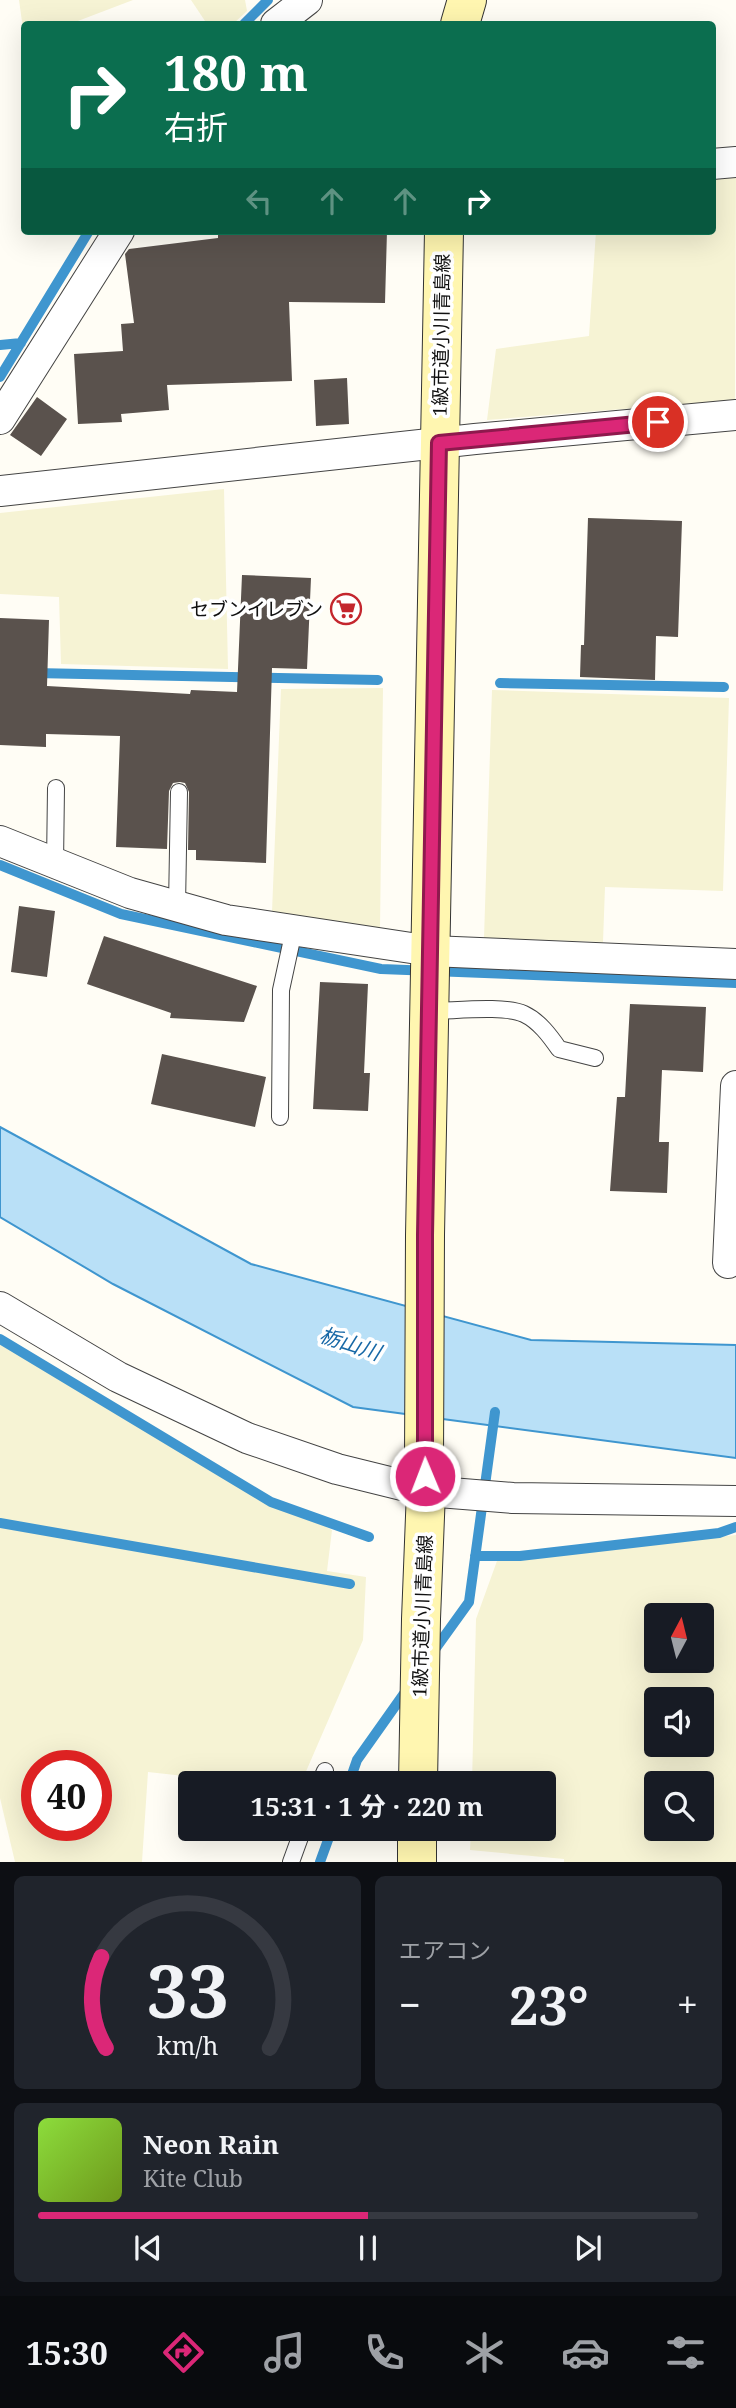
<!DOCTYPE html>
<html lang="ja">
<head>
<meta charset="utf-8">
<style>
  body { margin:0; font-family:"Noto Serif","Noto Sans JP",serif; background:#20242c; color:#f1f3f6; height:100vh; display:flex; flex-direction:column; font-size:26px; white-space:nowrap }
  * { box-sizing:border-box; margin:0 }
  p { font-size:23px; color:#9ea1a6 }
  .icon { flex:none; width:38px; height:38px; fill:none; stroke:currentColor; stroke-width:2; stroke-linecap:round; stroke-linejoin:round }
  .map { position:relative; height:1862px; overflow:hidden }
  .drawer { display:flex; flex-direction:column; gap:14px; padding:14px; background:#0d0f14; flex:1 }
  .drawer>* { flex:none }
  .banner { position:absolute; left:21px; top:21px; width:695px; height:214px; border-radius:7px; box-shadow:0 7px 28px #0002; background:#0b6e4f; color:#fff; overflow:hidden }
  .needle { width:46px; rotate:7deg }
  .tools { position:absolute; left:644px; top:1603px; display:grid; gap:14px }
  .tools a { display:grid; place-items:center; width:70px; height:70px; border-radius:7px; background:#171b24; box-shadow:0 7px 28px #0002; font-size:35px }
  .speed { position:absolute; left:21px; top:1750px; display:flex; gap:14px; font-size:35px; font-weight:700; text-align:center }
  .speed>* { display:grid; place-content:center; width:91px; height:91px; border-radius:50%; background:#171b24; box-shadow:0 7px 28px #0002; line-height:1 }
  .speed .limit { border:10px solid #d22; background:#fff; color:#111 }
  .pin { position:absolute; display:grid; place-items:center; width:60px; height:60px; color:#fff; margin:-30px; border:4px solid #fff; border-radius:50%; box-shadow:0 2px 7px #0007 }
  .me { position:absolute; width:77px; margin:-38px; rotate:359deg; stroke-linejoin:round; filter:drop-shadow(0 0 5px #0008) }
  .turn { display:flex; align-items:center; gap:24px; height:147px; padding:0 28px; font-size:32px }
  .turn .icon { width:91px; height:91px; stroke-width:2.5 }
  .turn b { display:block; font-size:49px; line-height:60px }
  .lanes { display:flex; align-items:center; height:66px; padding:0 28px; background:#0003; justify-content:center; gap:35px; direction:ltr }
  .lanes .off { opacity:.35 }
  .big { font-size:52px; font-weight:700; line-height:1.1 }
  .drawer .widget { flex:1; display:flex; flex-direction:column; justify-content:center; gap:10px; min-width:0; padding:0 24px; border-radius:10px; background:#20242c }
  .drawer .dial { align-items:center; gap:0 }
  .dial svg { height:182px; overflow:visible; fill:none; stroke:#363941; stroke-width:7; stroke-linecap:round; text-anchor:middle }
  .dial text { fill:#f1f3f6; stroke:none }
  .song { display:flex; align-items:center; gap:21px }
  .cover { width:84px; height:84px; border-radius:10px; background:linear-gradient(135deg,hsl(90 70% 55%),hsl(80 70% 35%)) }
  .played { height:7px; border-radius:4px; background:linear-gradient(90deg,#db2777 50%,#363941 50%) }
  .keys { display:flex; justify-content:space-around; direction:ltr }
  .heat { display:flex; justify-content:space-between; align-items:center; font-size:38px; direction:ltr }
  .drawer .tiles { flex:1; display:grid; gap:14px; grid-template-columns:1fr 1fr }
  .widget:last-child { grid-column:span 2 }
  .trip { position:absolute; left:178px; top:1771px; width:378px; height:70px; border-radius:7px; background:#171b24; box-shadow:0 7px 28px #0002; font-weight:700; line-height:70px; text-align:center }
  .tab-bar { display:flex; height:112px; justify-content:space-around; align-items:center; background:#090b0e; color:#9ea1a6 }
  .tab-bar .icon { width:49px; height:49px }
  .tab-bar .current { color:#db2777 }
  .tab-bar b { font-size:32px; color:#f1f3f6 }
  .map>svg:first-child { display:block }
</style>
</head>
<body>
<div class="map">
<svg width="736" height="1862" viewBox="0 0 736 1862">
  <rect width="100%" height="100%" fill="#fffdf5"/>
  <!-- farmland -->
  <path fill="#f6f3d4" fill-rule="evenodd" d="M19,0H133L70,24H24V36Z
    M191,0H245L247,11L233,24H207Z
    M736,173L735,400L487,420L496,349L589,336L596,231H712V176Z
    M224,489L228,669L61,664L59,597L0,594V513Z
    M383,688L380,929L272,912L281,689Z
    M492,690L729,698L723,891L605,887L603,942L484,938Z
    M0,1339L273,1499L332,1530L327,1571L366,1577L363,1640L301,1783H247L148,1772L142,1862H15L0,1798ZM37,1766H96V1825H37Z
    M736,1535V1862H564V1859L470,1850L471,1829H544V1783H472L476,1619L497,1561ZM702,1615V1661H656V1615ZM702,1699V1745H656V1699ZM702,1783V1829H656V1783Z"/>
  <!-- water -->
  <path fill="#b9e0f7" stroke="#3f96cf" stroke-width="2" d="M0,1127L251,1264L531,1340L736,1345V1458L353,1407L113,1284L0,1217Z"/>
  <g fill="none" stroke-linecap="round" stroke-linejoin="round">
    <!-- stream -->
    <path stroke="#3f96cf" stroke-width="10" d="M244,24L268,0
      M0,345L21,343
      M0,377L89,231
      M34,673L378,680
      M500,683L724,687
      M0,865L121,914L381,969L736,983
      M0,1339L271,1502L369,1537
      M0,1523L350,1584
      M475,1556H520L719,1533L736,1527
      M433,1652L469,1602L495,1412
      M349,1783L357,1760L408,1688
      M320,1862L332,1829"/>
  </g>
  <!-- building -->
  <path fill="#5a524d" d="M218,231H387L385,303L289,302L292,381L167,385L169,410L121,414L122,422L78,424L74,354L123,351L121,324L134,323L125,254L129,249L218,238Z
    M347,378L349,424L316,426L314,380Z
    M37,397L67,419L41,456L10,435Z
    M588,518L682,521L678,637L656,636L655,680L580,677L581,645H584Z
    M242,575L311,578L307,669L272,668L266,863L196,860V850H188L189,792L185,783L180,782L173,783L169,791L167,849L116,847L120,736L46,734V747L0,745V618L49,620L47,686L190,694L191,690L237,692Z
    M19,906L55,911L47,977L11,972Z
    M104,936L257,986L244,1022L170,1018L171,1013L87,984Z
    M320,982L368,984L364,1073H370L368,1111L313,1109Z
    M630,1004L706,1007L703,1072L662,1070L659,1142H669L667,1193L610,1191L617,1097H625Z
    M162,1054L266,1077L255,1127L151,1104Z"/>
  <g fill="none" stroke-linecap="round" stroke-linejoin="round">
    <!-- lane casing -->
    <g stroke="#444" stroke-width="18">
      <path id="lane" d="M55,864L56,788
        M177,906L179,792
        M430,1011C454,1011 504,1005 524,1014C539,1021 550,1036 559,1049L595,1058
        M280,1117L281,990L294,930
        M320,1783L325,1771
        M291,1862L303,1829"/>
    </g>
    <!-- street casing -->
    <g stroke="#444" stroke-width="32">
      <path id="street" d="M276,24L307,0
        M712,164L736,162
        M0,419L119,231
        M0,491L475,439L736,415
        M0,841L130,893L226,920L431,951L736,964
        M728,1263L736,1086
        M0,1307L118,1377L247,1438L337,1469L426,1491L513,1498L736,1501"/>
    </g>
    <!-- secondary casing -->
    <g stroke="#333" stroke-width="40">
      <path id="secondary" d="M460,24L467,0
        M418,1783L421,1619L426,1491L424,1461L425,1235L444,231
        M417,1862V1829"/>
    </g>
    <!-- lane -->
    <use href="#lane" stroke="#fff" stroke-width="16"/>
    <!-- street -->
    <use href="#street" stroke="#fff" stroke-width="30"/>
    <!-- secondary -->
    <use href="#secondary" stroke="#fff6b0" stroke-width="38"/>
  </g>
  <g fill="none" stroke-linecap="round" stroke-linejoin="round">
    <!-- route casing -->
    <g stroke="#8e194d" stroke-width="18">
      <path id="route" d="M425,1476V1235L439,443L658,422"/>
    </g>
    <!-- route -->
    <use href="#route" stroke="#db2777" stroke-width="12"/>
  </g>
  <!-- icons -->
  <defs>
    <g id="supermarket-ring" transform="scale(1.575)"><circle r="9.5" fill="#fff" stroke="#c4262e" stroke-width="1.5"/><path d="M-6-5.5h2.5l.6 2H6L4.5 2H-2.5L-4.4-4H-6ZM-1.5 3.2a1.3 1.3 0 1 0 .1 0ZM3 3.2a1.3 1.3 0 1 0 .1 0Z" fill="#c4262e"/></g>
  </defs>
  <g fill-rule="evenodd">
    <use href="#supermarket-ring" x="346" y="609"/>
  </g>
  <g text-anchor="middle" stroke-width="7" stroke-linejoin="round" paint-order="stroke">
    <!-- street labels -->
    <g font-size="19" fill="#111" stroke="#fff">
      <text transform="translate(441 335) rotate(-89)" y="7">1級市道小川青島線</text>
      <text transform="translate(422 1616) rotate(-88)" y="7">1級市道小川青島線</text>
    </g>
    <!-- poi labels -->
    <g font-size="19" fill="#111" stroke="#fff" text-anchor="end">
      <text x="323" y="616">セブンイレブン</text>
    </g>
    <!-- water labels -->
    <g font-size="21" font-style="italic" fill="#1768a6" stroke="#fff">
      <text transform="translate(350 1344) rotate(18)" y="7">栃山川</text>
    </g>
  </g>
</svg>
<div class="tools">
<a><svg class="needle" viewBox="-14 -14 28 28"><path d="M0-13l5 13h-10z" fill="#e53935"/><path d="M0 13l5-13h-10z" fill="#9ea1a6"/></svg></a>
<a><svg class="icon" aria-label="sound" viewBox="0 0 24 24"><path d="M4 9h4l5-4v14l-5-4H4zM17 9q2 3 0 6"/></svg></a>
<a><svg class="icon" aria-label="search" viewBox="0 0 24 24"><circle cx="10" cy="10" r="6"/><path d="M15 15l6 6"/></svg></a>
</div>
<div class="speed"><div class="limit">40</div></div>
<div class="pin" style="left:658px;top:422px;background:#d93025"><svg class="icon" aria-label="arrive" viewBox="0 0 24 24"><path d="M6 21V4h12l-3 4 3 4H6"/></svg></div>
<svg class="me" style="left:425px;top:1476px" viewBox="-20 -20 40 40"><circle r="17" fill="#db2777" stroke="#fff" stroke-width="3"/><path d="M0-11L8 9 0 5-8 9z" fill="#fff"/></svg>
<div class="trip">15:31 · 1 分 · 220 m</div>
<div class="banner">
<div class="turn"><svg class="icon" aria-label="right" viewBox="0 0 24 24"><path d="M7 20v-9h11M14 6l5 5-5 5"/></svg><div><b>180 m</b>右折</div></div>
<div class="lanes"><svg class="icon off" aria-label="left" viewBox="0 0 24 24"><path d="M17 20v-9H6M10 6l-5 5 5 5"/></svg><svg class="icon off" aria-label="ahead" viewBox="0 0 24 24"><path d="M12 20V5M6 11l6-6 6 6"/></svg><svg class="icon off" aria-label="ahead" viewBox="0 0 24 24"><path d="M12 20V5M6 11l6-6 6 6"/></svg><svg class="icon" aria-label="right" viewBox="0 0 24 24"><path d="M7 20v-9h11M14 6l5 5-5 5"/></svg></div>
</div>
</div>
<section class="drawer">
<div class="tiles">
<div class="widget dial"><svg viewBox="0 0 100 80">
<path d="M14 69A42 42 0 1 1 86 69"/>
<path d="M14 69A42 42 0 0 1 12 29" stroke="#db2777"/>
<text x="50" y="56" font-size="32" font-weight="700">33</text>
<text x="50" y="72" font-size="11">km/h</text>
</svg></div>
<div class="widget"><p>エアコン</p>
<div class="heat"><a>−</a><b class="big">23°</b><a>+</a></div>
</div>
<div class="widget">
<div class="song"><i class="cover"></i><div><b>Neon Rain</b><p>Kite Club</p></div></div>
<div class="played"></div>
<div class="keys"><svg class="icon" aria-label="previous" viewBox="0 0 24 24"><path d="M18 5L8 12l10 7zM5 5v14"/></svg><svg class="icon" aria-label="pause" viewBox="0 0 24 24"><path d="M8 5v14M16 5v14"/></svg><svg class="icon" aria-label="next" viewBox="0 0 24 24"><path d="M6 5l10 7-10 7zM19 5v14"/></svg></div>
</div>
</div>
</section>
<nav class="tab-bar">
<b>15:30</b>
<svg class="icon current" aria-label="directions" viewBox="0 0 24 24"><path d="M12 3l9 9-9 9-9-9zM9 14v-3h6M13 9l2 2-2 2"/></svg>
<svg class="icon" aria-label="music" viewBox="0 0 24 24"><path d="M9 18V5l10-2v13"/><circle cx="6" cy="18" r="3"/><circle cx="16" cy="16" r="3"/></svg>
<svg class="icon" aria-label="phone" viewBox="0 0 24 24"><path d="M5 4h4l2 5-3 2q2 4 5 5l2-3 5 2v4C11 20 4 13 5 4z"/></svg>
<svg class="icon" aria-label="climate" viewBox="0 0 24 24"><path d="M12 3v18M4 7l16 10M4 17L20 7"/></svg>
<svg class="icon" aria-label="car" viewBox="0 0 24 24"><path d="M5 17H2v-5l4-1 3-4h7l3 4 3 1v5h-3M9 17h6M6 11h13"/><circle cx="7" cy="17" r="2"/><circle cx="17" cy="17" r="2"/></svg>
<svg class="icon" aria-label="filters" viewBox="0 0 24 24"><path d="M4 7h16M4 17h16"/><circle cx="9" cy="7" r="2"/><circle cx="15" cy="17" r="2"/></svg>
</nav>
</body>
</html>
